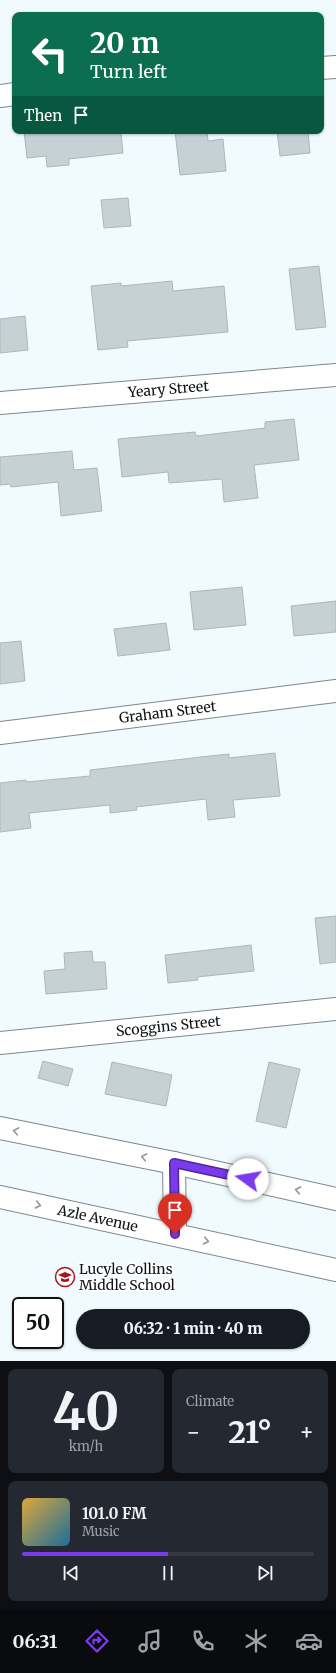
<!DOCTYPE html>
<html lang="en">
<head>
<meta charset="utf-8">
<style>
  body { margin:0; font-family:Merriweather,serif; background:#242831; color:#f1f3f6; height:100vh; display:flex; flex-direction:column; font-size:15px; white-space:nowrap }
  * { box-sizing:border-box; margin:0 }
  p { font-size:13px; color:#9ea1a6 }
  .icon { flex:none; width:22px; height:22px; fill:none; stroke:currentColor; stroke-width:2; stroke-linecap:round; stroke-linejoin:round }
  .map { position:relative; height:1361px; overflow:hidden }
  .side { display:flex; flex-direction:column; gap:8px; padding:8px; background:#0d0f14; flex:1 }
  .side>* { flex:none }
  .banner { position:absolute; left:12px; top:12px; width:312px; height:122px; border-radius:8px; box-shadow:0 1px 3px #0004; background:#0b6e4f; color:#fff; overflow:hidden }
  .speed { position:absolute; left:12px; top:1297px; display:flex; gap:8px; font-size:20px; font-weight:700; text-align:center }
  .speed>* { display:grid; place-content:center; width:52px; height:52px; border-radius:50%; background:#171b24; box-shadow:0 1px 3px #0004; line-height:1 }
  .speed .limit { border:2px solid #111; border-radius:6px; background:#fff; color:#111 }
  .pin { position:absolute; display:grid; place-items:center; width:34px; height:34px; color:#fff; margin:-41px -17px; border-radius:50% 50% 50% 0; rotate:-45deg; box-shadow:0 0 4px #0007 }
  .pin .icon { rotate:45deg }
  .me { position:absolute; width:44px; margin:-22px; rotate:283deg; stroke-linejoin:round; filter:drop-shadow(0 0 3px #0008) }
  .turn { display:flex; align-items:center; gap:14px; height:84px; padding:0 12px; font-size:18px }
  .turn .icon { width:52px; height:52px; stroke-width:2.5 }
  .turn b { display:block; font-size:28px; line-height:34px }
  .then { display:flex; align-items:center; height:38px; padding:0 12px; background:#0003; gap:8px; font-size:15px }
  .big { font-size:30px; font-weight:800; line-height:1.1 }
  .side .tile { flex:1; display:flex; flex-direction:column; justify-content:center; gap:6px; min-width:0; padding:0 14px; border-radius:8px; background:#242831 }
  .side .dial { align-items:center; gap:0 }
  .dial b { font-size:52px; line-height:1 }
  .song { display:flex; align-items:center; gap:12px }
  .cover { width:48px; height:48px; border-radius:6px; background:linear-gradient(135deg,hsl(40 70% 55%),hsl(200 70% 35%)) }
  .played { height:4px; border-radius:2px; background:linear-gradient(90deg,#7c3aed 50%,#363941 50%) }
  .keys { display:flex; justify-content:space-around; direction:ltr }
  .heat { display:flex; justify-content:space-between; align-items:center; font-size:22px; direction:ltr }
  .side .tiles { flex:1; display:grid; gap:8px; grid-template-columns:1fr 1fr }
  .tile:last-child { grid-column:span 2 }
  .trip { position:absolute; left:76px; top:1309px; width:234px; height:40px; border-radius:20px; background:#171b24; box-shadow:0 1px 3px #0004; font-weight:800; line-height:40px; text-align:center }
  .tabs { display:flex; height:64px; justify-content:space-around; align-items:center; background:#090b0e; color:#9ea1a6 }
  .tabs .icon { width:28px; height:28px }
  .tabs .selected { color:#7c3aed }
  .tabs b { font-size:18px; color:#f1f3f6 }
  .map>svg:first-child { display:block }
</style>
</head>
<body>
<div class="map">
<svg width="336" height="1361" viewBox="0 0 336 1361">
  <rect width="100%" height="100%" fill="#f1fbff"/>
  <!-- building -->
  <path fill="#c6d1d6" stroke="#acb7bc" d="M24,131H108L109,133L121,132L123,153L69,159V165L47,167L46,156L27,158Z
    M175,131H207L208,141L223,139L226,171L180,175Z
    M277,131H308L310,153L280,156Z
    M128,198L131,226L104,228L101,200Z
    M319,266L326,327L296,330L289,269Z
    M172,281L173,291L224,286L228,332L127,341L128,347L98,350L91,286L121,283V286Z
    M25,316L28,350L0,353V319Z
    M294,419L299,460L254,465L258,498L224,502L222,479L169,483L168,472L122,477L118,439L195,432L196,436L265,428V422Z
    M72,451L74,470L97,468L102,511L61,516L58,482L11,487L10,484L0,485V457Z
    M242,587L246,625L194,630L190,592Z
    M336,601V632L294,636L291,606Z
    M166,623L170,650L118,656L114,629Z
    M21,641L25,681L0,684V643Z
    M275,753L280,796L233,800L235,817L208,820L206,799L136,807L137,810L110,813V805L29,813L31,828L0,832V783L26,780V782L90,776V770L201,757L229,754V758Z
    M336,916V962L320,964L315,918Z
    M251,945L254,971L197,977L198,980L168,983L165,955Z
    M92,951L93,962H105L107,989L46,994L44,971L65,969L64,953Z
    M43,1061L73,1069L68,1086L38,1078Z
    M112,1062L172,1075L166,1106L105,1094Z
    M269,1062L300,1069L286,1128L256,1121Z"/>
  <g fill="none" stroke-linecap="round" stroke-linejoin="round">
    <!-- minor casing -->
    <g stroke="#7d878c" stroke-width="24">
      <g id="minor">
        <path d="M321,68L336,67"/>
        <path d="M0,96L15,94"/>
        <path id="s1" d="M0,403L336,375"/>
        <path id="s2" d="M0,733L336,691"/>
        <path id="s3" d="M0,1043L336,1009"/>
      </g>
    </g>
    <!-- major casing -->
    <g stroke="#7d878c" stroke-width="24">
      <g id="major">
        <path d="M0,1128L174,1163L336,1199"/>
        <path d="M174,1163L175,1234"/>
        <path id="s4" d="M0,1197L336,1270"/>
      </g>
    </g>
    <!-- minor -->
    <use href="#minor" stroke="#fff" stroke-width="22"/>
    <!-- major -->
    <use href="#major" stroke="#fff" stroke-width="22"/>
  </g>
  <!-- one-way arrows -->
  <defs><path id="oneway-chevron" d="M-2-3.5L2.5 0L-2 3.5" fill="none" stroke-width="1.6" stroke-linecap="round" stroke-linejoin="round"/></defs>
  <g stroke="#939596">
    <use href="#oneway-chevron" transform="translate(16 1131) rotate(-169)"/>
    <use href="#oneway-chevron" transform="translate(144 1157) rotate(-169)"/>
    <use href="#oneway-chevron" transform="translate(298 1190) rotate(-168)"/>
    <use href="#oneway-chevron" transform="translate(38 1205) rotate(12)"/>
    <use href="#oneway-chevron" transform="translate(206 1241) rotate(13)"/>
  </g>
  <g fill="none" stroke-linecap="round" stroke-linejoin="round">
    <!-- route casing -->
    <g stroke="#51269a" stroke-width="10">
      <path id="route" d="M175,1234L174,1163L248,1179"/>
    </g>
    <!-- route -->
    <use href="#route" stroke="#7c3aed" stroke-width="7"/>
  </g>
  <!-- icons -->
  <defs>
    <g id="school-ring" transform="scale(1)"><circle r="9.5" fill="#fff" stroke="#a91619" stroke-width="1.5"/><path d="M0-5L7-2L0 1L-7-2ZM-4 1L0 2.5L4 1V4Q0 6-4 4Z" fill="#a91619"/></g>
  </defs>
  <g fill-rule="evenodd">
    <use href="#school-ring" x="65" y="1277"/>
  </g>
  <g text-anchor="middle" stroke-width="3.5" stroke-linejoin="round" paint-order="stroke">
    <!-- street labels -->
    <g font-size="14" fill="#0f1315" stroke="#fff">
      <text dy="5" stroke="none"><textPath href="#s1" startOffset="169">Yeary Street</textPath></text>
      <text dy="5" stroke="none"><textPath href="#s2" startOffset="169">Graham Street</textPath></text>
      <text dy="5" stroke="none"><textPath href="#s3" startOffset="169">Scoggins Street</textPath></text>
      <text dy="5" stroke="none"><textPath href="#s4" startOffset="100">Azle Avenue</textPath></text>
    </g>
    <!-- poi labels -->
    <g font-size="14" fill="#0f1315" stroke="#fff" text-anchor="start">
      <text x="79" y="1274">Lucyle Collins<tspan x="79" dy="16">Middle School</tspan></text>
    </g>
  </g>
</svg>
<div class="speed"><div class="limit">50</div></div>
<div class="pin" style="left:175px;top:1234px;background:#d93025"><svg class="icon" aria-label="arrive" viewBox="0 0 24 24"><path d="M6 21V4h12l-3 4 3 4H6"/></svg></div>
<svg class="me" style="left:248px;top:1179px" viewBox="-20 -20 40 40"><circle r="19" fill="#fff"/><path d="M0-13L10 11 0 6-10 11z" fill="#7c3aed"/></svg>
<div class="trip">06:32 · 1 min · 40 m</div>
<div class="banner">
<div class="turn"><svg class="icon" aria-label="left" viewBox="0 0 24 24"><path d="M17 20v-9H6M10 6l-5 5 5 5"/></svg><div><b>20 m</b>Turn left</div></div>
<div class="then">Then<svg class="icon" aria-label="arrive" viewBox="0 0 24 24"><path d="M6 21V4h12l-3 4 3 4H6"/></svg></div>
</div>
</div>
<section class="side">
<div class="tiles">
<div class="tile dial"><b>40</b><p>km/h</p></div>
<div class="tile"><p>Climate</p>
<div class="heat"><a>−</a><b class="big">21°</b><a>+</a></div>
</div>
<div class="tile">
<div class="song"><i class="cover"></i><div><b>101.0 FM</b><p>Music</p></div></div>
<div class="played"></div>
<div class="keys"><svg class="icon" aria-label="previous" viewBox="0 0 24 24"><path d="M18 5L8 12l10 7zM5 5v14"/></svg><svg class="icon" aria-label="pause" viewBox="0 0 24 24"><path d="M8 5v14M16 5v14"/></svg><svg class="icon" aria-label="next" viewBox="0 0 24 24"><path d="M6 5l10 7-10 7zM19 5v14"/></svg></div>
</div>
</div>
</section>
<nav class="tabs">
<b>06:31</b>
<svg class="icon selected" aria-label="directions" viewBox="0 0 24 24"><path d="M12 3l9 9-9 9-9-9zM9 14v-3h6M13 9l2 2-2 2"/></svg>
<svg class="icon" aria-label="music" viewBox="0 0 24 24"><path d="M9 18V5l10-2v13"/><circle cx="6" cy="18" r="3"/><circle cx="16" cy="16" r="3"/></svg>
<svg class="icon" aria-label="phone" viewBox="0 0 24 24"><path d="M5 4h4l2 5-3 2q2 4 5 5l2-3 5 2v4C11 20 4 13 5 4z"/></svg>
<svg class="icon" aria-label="climate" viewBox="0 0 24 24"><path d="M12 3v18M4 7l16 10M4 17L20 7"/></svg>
<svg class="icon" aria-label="car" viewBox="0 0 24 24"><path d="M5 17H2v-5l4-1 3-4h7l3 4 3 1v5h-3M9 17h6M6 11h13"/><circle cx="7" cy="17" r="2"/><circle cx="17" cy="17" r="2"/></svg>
</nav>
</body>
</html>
